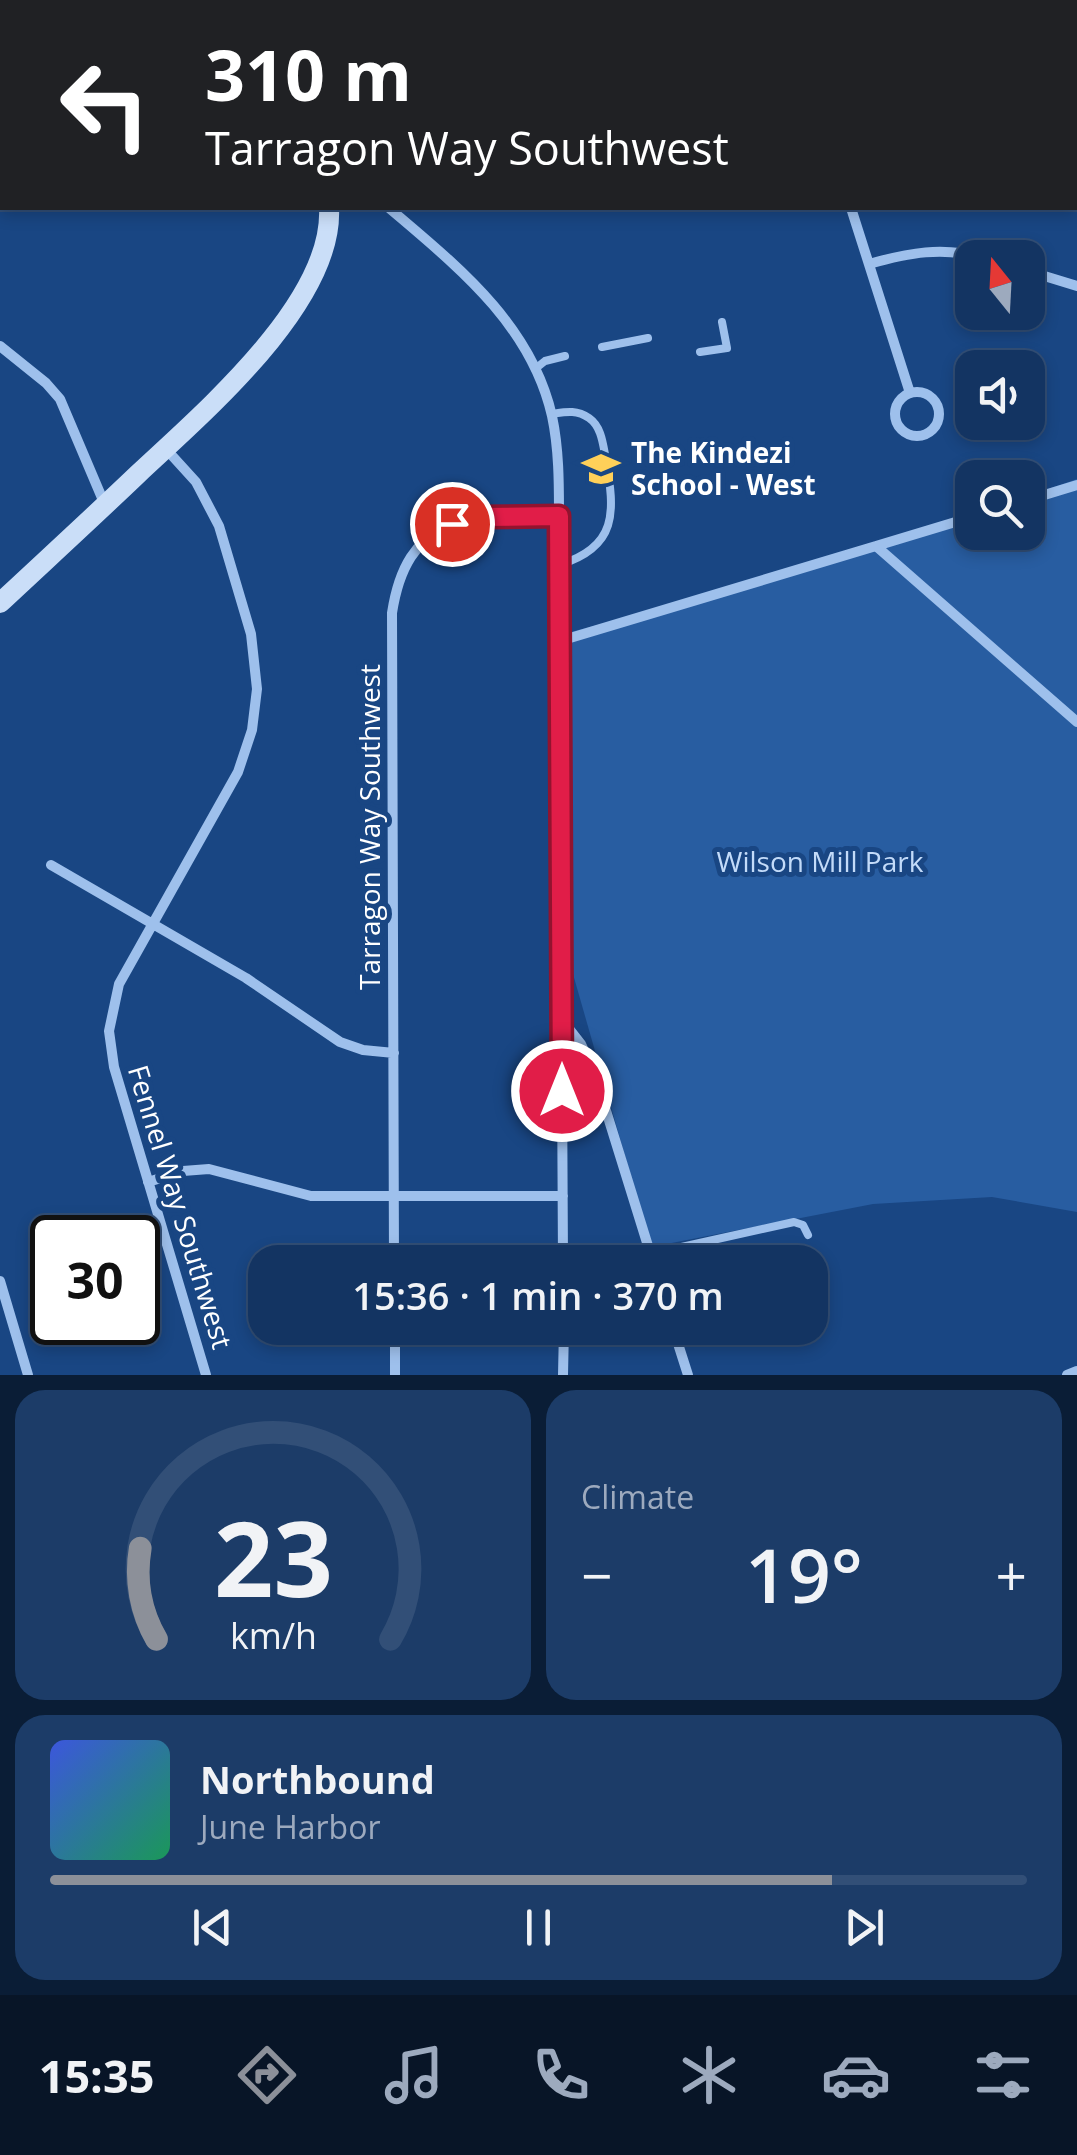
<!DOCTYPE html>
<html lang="en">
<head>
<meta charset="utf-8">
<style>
  body { margin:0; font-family:"Open Sans",sans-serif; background:#1c3c68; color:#f1f3f6; height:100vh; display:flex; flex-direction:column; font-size:38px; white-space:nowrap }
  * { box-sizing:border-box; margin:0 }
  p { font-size:32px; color:#9daabe }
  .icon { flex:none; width:55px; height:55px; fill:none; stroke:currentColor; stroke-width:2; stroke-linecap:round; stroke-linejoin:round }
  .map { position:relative; height:1375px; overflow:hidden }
  .details { display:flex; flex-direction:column; gap:15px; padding:15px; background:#0a1d36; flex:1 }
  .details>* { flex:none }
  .top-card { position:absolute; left:0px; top:0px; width:1078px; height:210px; box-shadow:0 5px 15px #0003,0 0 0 2px #324f77; background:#202124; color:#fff; overflow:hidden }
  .needle { width:65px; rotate:342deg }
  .fabs { position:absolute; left:955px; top:240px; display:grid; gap:20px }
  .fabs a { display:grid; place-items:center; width:90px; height:90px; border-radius:20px; background:#133462; box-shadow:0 5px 15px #0003,0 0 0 2px #324f77; font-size:50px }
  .speed { position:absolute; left:30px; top:1215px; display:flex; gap:20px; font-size:50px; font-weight:700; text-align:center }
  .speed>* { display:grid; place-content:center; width:130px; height:130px; border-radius:50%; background:#133462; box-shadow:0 5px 15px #0003,0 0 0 2px #324f77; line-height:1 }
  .speed .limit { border:5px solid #111; border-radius:15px; background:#fff; color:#111 }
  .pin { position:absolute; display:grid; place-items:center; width:85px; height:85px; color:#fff; margin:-42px; border:5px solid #fff; border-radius:50%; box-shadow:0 2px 10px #0007 }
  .me { position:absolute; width:110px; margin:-55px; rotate:0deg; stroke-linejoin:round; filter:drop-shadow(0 0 8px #0008) }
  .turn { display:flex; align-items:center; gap:35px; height:210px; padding:0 40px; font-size:45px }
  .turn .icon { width:130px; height:130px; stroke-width:2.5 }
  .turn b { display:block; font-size:70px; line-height:85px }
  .big { font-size:75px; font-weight:600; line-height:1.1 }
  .details .card { flex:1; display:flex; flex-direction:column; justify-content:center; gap:15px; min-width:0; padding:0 35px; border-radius:30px; background:#1c3c68 }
  .details .dial { align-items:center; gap:0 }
  .dial svg { height:260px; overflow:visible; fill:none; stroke:#324f77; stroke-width:7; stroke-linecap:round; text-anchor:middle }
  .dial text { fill:#f1f3f6; stroke:none }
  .song { display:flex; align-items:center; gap:30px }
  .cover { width:120px; height:120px; border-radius:15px; background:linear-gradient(135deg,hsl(230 70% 55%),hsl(150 70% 35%)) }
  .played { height:10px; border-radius:5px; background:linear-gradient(90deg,#8c9099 80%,#324f77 80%) }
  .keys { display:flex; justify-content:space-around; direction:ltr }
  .heat { display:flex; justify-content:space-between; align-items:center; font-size:55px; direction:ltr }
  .details .tiles { flex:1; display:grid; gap:15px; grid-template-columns:1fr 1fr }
  .card:last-child { grid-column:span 2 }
  .trip { position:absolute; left:248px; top:1245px; width:580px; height:100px; border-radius:30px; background:#133462; box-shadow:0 5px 15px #0003,0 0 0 2px #324f77; font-weight:600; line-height:100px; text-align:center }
  .menu { display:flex; height:160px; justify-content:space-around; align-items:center; background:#081527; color:#9daabe }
  .menu .icon { width:70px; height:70px }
  .menu .active { color:#8c9099 }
  .menu b { font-size:45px; color:#f1f3f6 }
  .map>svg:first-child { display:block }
</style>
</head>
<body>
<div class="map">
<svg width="1077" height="1375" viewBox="0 0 1077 1375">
  <rect width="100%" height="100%" fill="#194683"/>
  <!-- green -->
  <path fill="#285da1" d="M1077,479V1212L992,1197L873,1204L651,1247L563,939L559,635L759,583L972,514V532H1028V496Z"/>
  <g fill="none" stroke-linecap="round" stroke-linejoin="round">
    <!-- lane -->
    <path stroke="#9ec0ec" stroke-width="8" d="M602,347L648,338
      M700,352L727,348L722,322
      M535,369L545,361L565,356
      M551,414C565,412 576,409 589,418C602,427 603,445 606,460C615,512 618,547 559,565
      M650,1254L794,1222L803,1225L808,1235"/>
    <!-- street -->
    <path stroke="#9ec0ec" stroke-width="10" d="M783,0L784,2
      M1075,95L1077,96
      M389,208C457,266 531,324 552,416C559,449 559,483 559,516L563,1262
      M851,208L910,393
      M869,264C908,253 943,246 983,258
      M1028,271L1077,286
      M0,346L46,383L60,399L105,505
      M895 414a22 22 0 1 1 44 0a22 22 0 1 1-44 0Z
      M166,449L196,482L219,526L251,634L257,689L252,730L238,772L119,984L109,1031L114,1067L206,1375
      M1028,500L1077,485
      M972,517L876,546L1077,722
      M560,641L876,546
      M51,865L246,978L340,1042L363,1050L394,1053
      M563,1021L581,1044L594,1072L653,1262
      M148,1182L183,1171L209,1169L311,1196H563
      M394,1262L392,613C408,509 474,517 559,516
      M0,1281L28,1375
      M395,1328V1375
      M673,1328L688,1375
      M563,1375L564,1328
      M1067,1375L1077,1371"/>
    <!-- secondary -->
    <path stroke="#cadef8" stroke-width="20" d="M306,0L307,2
      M0,603C46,560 93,517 139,473C203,413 334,302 329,208"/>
  </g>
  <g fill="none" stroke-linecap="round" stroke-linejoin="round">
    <!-- route casing -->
    <g stroke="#92132f" stroke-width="25">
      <path id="route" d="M452,524L481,517L559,516L562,1091"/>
    </g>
    <!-- route -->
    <use href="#route" stroke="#e11d48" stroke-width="18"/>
  </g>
  <!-- icons -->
  <defs>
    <g id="school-bare" transform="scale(3)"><path d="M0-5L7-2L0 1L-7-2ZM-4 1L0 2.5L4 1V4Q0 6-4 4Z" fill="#ffd059" stroke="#194683" stroke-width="2.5" paint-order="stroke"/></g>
  </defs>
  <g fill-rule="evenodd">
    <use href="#school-bare" x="601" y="469"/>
  </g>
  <g text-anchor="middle" stroke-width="10" stroke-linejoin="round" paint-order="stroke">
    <!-- poi labels -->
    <g font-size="28" font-weight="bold" fill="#fff" stroke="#194683" text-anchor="start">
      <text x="631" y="463">The Kindezi<tspan x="631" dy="32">School - West</tspan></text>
    </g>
    <!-- street labels -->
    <g font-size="28" fill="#fff" stroke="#194683">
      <text transform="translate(370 827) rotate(-90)" y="10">Tarragon Way Southwest</text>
      <text transform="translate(180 1207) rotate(73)" y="10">Fennel Way Southwest</text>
    </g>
    <!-- park labels -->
    <g font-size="28" fill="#c3dbf9" stroke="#194683">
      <text x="820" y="872">Wilson Mill Park</text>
    </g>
  </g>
</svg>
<div class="fabs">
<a><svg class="needle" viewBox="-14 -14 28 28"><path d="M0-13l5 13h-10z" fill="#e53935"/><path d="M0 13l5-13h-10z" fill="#9daabe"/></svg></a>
<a><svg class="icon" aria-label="sound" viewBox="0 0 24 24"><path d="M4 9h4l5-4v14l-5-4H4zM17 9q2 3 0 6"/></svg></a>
<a><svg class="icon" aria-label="search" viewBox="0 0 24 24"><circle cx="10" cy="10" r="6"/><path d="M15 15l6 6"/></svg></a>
</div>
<div class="speed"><div class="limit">30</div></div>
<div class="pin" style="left:452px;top:524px;background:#d93025"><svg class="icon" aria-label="arrive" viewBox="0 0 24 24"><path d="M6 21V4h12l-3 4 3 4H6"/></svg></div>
<svg class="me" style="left:562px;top:1091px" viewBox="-20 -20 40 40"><circle r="17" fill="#e11d48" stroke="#fff" stroke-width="3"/><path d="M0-11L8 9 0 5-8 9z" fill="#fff"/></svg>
<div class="trip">15:36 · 1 min · 370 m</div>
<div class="top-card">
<div class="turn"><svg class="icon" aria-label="left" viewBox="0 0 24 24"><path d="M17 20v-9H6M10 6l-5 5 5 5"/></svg><div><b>310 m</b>Tarragon Way Southwest</div></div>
</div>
</div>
<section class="details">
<div class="tiles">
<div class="card dial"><svg viewBox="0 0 100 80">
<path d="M14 69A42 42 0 1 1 86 69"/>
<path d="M14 69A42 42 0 0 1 9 41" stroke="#8c9099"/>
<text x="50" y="56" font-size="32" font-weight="700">23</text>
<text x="50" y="72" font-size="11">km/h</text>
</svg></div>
<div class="card"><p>Climate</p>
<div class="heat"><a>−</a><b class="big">19°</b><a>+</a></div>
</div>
<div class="card">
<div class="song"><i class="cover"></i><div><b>Northbound</b><p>June Harbor</p></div></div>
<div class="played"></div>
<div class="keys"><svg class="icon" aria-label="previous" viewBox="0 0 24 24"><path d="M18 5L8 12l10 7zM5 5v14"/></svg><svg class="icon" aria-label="pause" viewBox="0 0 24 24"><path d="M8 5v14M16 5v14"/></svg><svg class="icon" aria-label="next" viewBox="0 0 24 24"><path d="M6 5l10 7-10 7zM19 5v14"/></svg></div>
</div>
</div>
</section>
<nav class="menu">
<b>15:35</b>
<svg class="icon active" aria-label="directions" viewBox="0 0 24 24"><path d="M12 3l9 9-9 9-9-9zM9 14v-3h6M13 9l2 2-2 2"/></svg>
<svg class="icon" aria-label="music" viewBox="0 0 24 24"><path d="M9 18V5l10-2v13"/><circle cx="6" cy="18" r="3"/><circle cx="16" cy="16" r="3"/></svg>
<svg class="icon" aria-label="phone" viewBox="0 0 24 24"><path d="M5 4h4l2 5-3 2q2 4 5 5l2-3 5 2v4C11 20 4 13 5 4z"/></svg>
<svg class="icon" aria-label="climate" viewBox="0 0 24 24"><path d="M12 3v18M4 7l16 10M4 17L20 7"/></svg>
<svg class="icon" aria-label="car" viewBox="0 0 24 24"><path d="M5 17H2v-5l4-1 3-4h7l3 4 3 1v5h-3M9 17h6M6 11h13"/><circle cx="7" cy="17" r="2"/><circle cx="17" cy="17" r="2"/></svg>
<svg class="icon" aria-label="filters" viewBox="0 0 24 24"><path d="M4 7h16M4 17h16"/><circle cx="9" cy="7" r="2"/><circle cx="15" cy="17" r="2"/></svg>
</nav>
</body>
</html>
